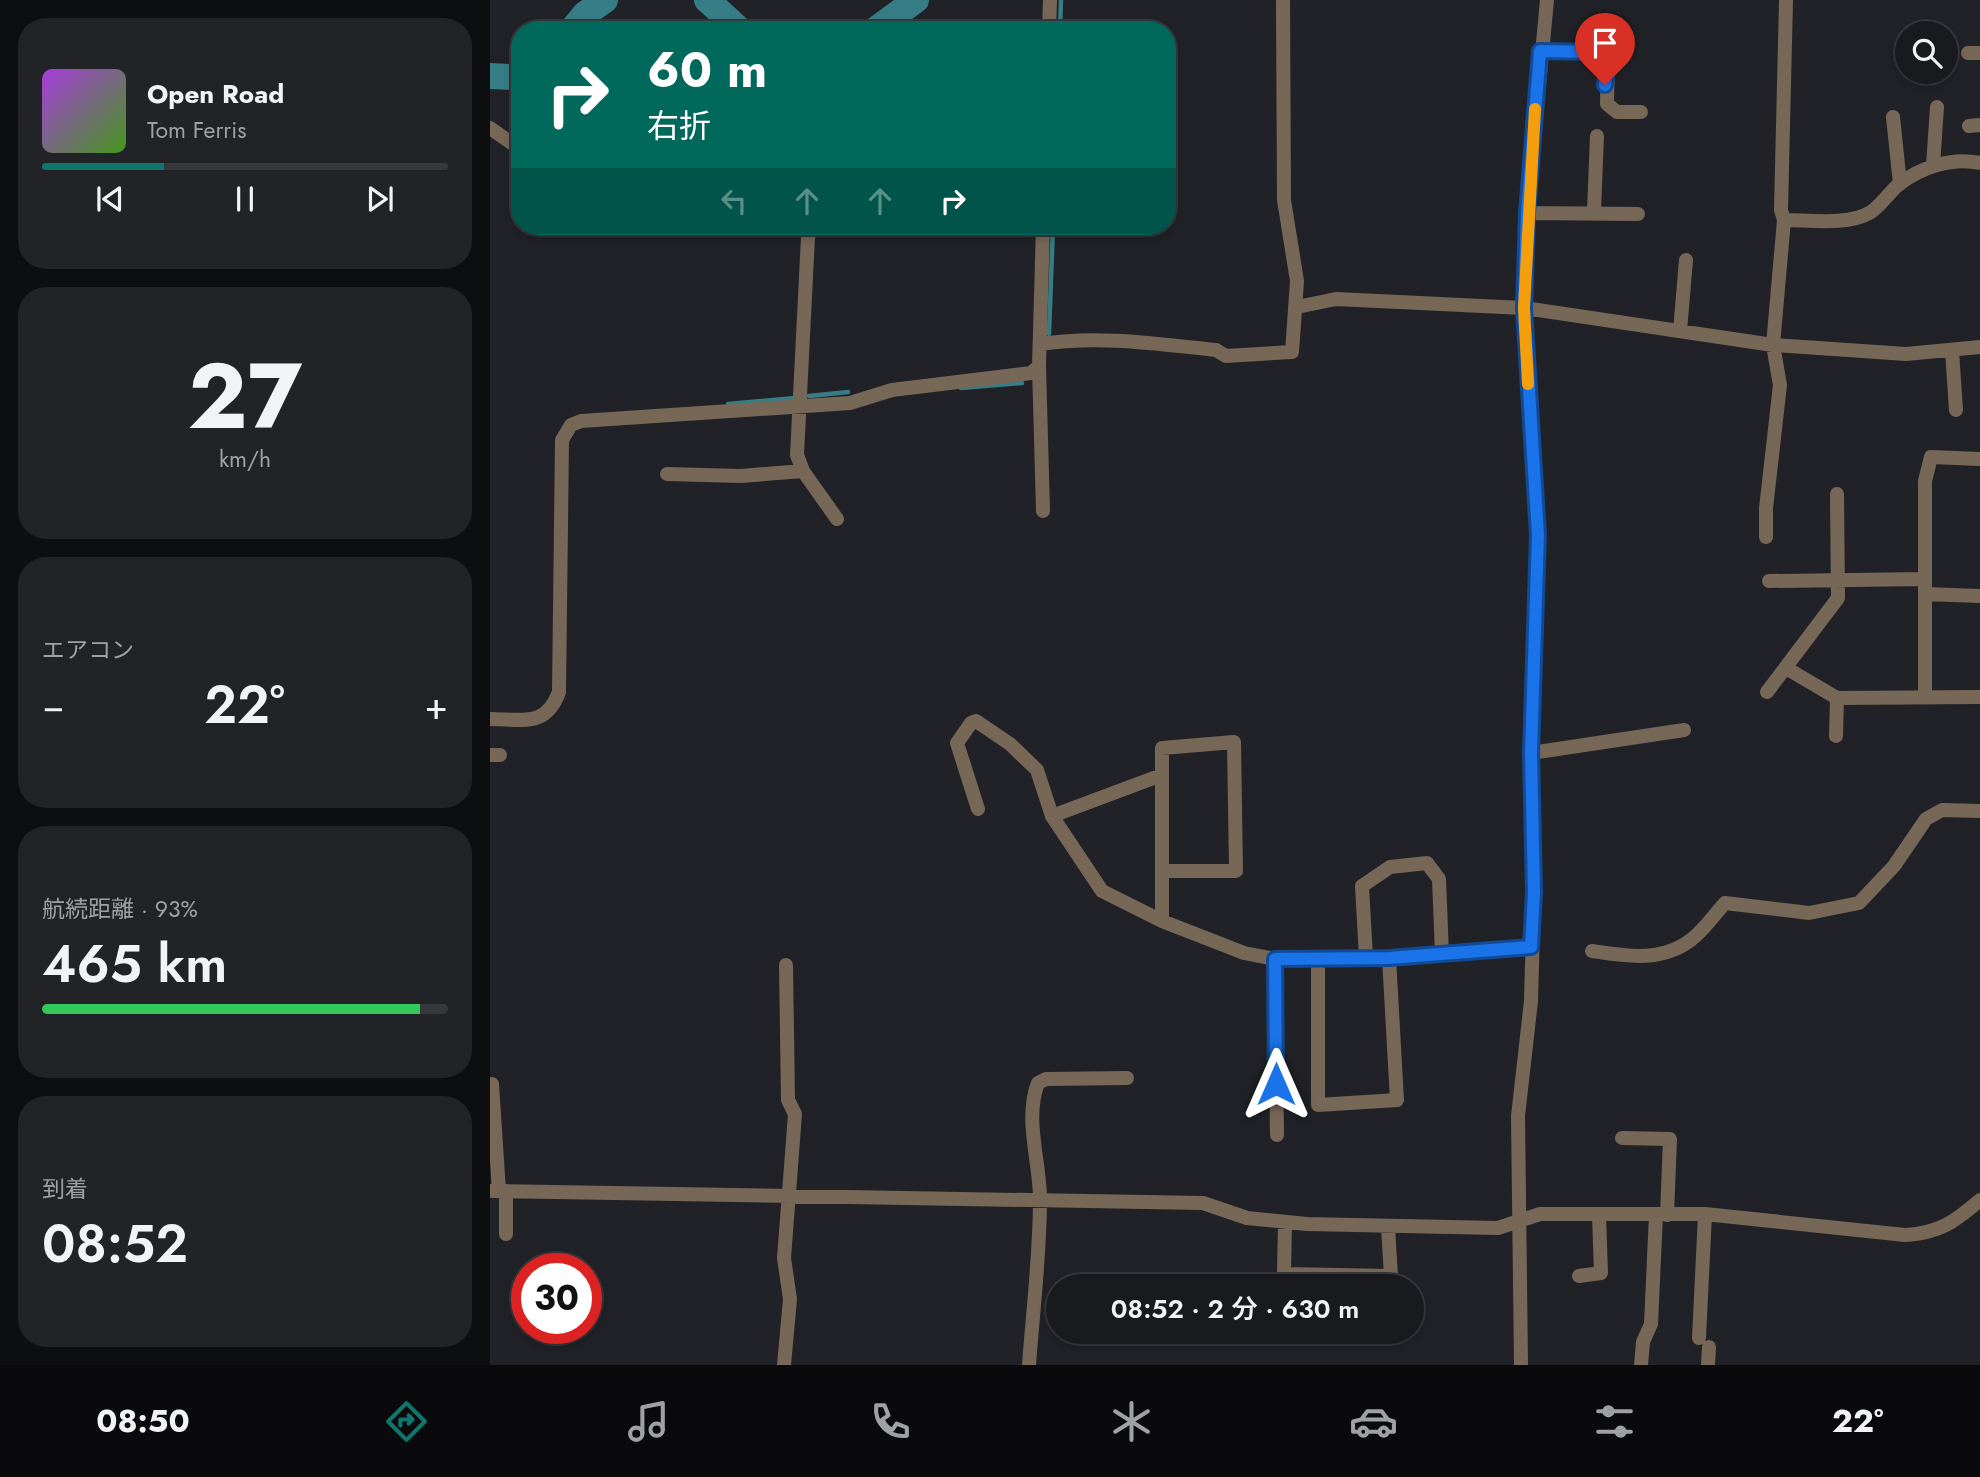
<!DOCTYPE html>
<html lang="ja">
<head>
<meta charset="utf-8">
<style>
  body { margin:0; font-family:Jost,"Noto Sans JP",sans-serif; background:#212326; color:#f1f3f6; height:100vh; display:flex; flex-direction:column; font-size:26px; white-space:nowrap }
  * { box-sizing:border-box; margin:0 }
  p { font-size:23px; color:#9fa1a4 }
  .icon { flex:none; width:38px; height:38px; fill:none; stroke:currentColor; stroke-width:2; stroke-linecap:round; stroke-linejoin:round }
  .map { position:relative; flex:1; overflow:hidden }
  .panel { display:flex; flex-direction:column; gap:18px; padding:18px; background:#0d0e10; width:490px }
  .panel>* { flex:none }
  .hud { position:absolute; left:21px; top:21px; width:665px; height:214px; border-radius:28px; box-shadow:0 4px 10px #0003,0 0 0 2px #36383b; background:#00695c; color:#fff; overflow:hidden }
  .controls { position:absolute; left:1405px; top:21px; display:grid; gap:14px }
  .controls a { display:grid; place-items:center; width:63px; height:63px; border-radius:50%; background:#181a1d; box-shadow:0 4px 10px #0003,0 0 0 2px #36383b; font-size:35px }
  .speed { position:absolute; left:21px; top:1253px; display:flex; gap:14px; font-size:35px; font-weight:700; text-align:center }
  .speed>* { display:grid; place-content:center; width:91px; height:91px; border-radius:50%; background:#181a1d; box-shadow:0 4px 10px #0003,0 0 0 2px #36383b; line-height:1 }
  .speed .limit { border:10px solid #d22; background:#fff; color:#111 }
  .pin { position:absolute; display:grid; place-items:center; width:60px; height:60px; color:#fff; margin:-72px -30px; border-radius:50% 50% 50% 0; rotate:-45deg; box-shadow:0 0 7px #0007 }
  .pin .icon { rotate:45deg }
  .me { position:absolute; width:77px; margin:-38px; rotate:0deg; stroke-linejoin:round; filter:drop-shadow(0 0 5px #0008) }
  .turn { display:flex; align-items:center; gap:24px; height:147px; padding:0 21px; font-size:32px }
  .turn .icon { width:91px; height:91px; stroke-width:2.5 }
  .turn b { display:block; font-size:49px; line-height:60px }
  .lanes { display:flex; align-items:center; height:66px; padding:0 21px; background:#0003; justify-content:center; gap:35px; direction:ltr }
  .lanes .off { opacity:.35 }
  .big { font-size:52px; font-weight:600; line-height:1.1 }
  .panel .widget { flex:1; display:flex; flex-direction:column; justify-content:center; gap:10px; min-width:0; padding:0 24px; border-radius:28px; background:#212326 }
  .panel .dial { align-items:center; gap:0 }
  .dial b { font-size:91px; line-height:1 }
  .song { display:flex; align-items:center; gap:21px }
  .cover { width:84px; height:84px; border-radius:10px; background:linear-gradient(135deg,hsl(280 70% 55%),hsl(100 70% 35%)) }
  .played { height:7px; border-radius:4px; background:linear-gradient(90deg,#0f766e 30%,#36383b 30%) }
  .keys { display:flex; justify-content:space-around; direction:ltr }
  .heat { display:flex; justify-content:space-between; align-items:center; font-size:38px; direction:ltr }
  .charge { height:10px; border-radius:5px; background:linear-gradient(90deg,#34c759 93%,#36383b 0) }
  .trip { position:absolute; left:556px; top:1274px; width:378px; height:70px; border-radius:35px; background:#181a1d; box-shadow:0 4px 10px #0003,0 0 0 2px #36383b; font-weight:600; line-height:70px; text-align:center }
  .dock { display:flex; height:112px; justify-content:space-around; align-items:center; background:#0a0a0c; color:#9fa1a4 }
  .dock .icon { width:49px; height:49px }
  .dock .selected { color:#0f766e }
  .dock b { font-size:32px; color:#f1f3f6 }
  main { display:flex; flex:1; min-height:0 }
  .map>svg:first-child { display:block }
</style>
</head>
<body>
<main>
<section class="panel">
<div class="widget">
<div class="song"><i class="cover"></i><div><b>Open Road</b><p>Tom Ferris</p></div></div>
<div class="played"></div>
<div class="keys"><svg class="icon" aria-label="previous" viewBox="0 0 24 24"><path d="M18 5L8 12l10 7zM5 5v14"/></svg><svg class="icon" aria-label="pause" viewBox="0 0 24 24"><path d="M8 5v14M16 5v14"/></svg><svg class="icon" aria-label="next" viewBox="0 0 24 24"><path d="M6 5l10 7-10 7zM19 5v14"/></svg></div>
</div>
<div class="widget dial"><b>27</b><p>km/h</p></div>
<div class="widget"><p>エアコン</p>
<div class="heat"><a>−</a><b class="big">22°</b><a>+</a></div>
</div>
<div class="widget"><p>航続距離 · 93%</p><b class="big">465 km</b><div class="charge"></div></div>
<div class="widget"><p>到着</p><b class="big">08:52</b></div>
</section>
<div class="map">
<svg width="1490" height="1365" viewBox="0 0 1490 1365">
  <rect width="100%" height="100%" fill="#202227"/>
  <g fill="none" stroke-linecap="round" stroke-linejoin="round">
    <!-- stream -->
    <path stroke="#377d86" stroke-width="4.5" d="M570,30L571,0
      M559,334L563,226
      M471,388L532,383
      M319,396L358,392
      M238,404L305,398"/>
    <!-- river -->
    <path stroke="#377d86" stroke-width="26" d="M217,0L250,30
      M82,30L95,14L115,0
      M385,30L426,0
      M0,76L22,77L30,74"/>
    <!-- minor -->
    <path stroke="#776757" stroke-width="14" d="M559,30L560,0
      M1050,51L1107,52L1118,60L1117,104L1127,112H1151
      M1478,53H1490
      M1403,117L1410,184
      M1479,126L1490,125
      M0,128L30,149
      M1443,166L1447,107
      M1104,211L1107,136
      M1037,213L1148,214
      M1294,220C1320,220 1358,226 1381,212C1391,205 1399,193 1408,185C1431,167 1462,157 1490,163
      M322,226L318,237L307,455L313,471L347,519
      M807,307L846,299L1034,308L1283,345L1416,354L1490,347
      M1190,331L1196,260
      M551,344C609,335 668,344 726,350L736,356L802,352L807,281L794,200L793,0
      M1462,351L1466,410
      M549,366L553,511
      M177,474L251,476L313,471
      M1276,537V508L1290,385L1283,345L1294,220L1291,210L1296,0
      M1279,581L1435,579
      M1435,594L1490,596
      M1296,668L1347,698L1490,697
      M1277,692L1348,598L1347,494
      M1435,696V481L1441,457L1490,459
      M0,719C32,719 56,728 69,692L72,440L81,425L91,421L360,403L402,390L541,373L549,366L553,226
      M1346,736L1347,698
      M1041,753L1194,730
      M0,755H10
      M488,809L467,743L481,723L486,721L520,744L547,770L562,816L612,891L672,921L754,953L785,959L899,958L1041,947
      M562,816L669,776
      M672,921V748L744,742L746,871H672
      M1102,951C1135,956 1172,963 1202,939C1214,930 1224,915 1235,903L1319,913L1369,903L1404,866L1436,819L1452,810L1490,811
      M876,958L872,886L900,867L937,863L949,879L952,954
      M785,959L787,1135
      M828,959V1105L907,1100L899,958
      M2,1084L9,1191
      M1132,1138L1180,1139L1177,1215
      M0,1191L713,1203L757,1218L817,1224L1008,1228L1050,1214H1215L1415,1235C1450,1233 1464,1222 1490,1200
      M795,1222L794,1274L901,1276L898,1227
      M16,1234V1191
      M1089,1276L1111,1273L1109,1215
      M1209,1338L1215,1214
      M294,1365L300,1299L294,1258L305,1114L298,1100L296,965
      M539,1365C543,1310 550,1254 550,1199C550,1161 534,1119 548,1083L556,1079L637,1078
      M1031,1365L1028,1116L1041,1001L1044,892L1041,753L1047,535L1034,308L1037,213L1057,0
      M1151,1365L1153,1342L1161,1324L1166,1215
      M1218,1365L1219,1347"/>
  </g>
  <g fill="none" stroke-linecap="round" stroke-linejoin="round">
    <!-- route casing -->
    <g stroke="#114b97" stroke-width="18">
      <path id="route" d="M786,1084L785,959L899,958L1041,947L1044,892L1041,753L1048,535L1034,308L1037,213L1050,51L1107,52L1118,60L1115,85"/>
    </g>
    <!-- route -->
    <use href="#route" stroke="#1a73e8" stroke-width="12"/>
    <!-- slow -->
    <path stroke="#f59e0b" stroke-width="12" d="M1038,384L1034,308L1045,109"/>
  </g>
</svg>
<div class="controls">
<a><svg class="icon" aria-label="search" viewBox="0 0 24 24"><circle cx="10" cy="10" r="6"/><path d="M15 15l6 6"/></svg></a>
</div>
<div class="speed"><div class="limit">30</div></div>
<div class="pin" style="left:1115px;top:85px;background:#d93025"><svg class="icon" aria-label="arrive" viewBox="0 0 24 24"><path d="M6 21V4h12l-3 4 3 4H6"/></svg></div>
<svg class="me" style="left:786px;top:1084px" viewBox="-20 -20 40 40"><path d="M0-17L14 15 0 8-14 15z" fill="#1a73e8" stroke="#fff" stroke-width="4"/></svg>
<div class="trip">08:52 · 2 分 · 630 m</div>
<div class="hud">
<div class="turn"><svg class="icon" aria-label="right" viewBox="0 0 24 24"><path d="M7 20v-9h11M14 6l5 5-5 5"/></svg><div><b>60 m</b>右折</div></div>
<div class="lanes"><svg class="icon off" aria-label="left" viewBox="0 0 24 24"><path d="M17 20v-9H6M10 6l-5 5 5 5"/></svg><svg class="icon off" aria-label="ahead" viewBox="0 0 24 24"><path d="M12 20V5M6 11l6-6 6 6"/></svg><svg class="icon off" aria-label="ahead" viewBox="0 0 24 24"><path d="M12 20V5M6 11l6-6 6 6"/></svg><svg class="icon" aria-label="right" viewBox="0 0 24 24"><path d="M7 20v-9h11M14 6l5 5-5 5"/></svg></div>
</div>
</div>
</main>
<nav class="dock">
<b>08:50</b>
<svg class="icon selected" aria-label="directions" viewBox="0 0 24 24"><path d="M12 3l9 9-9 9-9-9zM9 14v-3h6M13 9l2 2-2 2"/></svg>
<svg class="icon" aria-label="music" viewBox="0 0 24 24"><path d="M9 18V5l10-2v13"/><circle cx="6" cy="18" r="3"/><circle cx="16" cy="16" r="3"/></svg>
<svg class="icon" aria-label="phone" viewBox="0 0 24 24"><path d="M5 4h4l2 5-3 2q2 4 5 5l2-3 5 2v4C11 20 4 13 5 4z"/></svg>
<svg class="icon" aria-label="climate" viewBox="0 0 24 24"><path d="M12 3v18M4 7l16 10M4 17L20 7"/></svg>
<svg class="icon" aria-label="car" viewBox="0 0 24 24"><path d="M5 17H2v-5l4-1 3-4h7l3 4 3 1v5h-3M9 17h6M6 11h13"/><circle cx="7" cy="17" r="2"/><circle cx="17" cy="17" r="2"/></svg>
<svg class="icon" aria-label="filters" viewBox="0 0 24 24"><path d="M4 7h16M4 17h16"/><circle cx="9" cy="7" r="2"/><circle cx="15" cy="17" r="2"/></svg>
<b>22°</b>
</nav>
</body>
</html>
